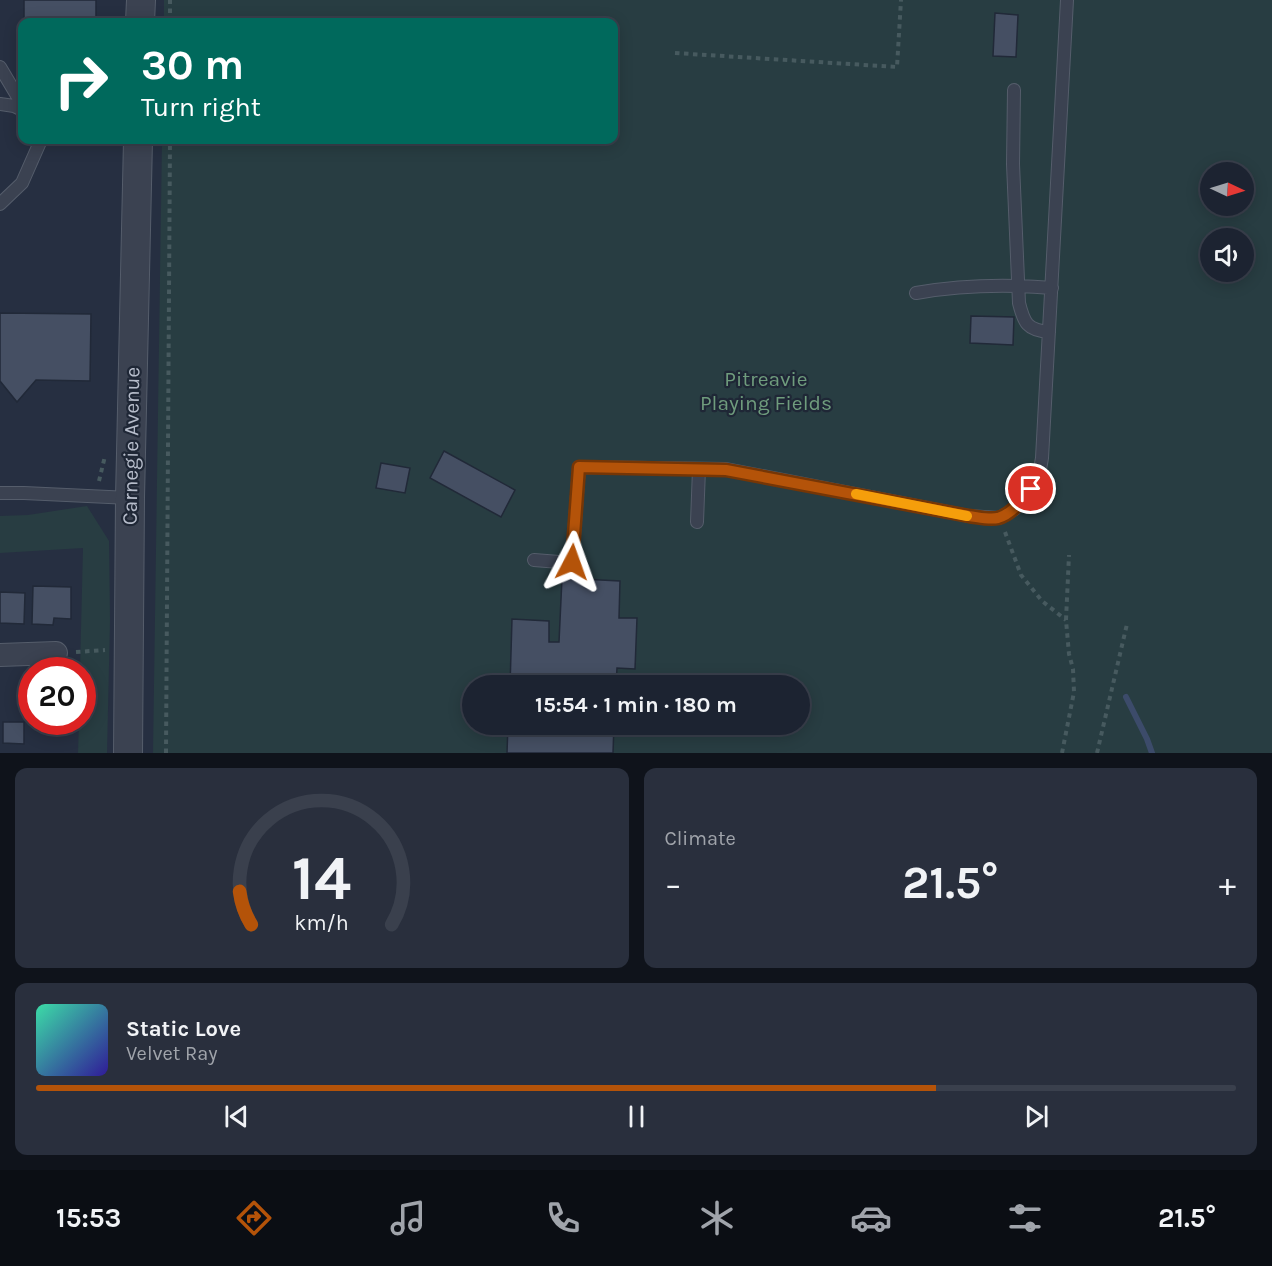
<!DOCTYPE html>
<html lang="en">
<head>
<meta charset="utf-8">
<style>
  body { margin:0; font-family:Karla,sans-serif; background:#292f3d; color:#f1f3f6; height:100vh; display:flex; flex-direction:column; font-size:22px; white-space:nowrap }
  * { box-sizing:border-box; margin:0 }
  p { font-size:20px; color:#a0a4ab }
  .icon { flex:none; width:33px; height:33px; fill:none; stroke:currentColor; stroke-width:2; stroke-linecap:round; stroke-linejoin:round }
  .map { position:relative; height:753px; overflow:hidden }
  .side { display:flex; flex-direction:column; gap:15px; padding:15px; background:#0f131b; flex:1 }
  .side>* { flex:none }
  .hud { position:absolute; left:18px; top:18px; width:600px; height:126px; border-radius:12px; box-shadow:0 3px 15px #0003,0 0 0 2px #3a404d; background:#00695c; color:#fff; overflow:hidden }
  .needle { width:39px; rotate:94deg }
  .tools { position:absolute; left:1200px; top:162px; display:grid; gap:12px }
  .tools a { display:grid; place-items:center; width:54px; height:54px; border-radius:50%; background:#1c2331; box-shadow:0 3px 15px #0003,0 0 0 2px #3a404d; font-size:30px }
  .speed { position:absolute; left:18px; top:657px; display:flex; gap:12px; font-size:30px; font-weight:700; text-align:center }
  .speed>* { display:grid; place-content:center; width:78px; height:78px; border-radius:50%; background:#1c2331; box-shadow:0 3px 15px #0003,0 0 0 2px #3a404d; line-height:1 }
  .speed .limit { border:9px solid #d22; background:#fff; color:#111 }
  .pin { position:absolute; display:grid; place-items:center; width:51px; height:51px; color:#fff; margin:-26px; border:3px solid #fff; border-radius:50%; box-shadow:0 2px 6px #0007 }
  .me { position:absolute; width:66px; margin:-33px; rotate:4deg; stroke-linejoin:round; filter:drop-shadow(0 0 4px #0008) }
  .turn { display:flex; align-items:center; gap:21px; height:126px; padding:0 24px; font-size:27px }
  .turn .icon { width:78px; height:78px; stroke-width:2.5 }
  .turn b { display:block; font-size:42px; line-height:51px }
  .big { font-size:45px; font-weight:700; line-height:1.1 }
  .side .widget { flex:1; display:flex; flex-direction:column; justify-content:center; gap:9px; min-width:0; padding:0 21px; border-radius:12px; background:#292f3d }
  .side .dial { align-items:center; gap:0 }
  .dial svg { height:156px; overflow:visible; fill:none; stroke:#3a404d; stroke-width:7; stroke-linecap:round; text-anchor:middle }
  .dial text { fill:#f1f3f6; stroke:none }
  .song { display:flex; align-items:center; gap:18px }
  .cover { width:72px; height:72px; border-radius:9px; background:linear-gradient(135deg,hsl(160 70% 55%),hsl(250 70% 35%)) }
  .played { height:6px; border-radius:3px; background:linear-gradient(90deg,#b45309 75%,#3a404d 75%) }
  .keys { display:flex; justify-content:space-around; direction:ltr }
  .heat { display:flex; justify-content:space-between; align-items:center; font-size:33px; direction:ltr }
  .side .tiles { flex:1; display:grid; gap:15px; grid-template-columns:1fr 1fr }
  .widget:last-child { grid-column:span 2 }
  .trip { position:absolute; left:462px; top:675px; width:348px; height:60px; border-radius:30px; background:#1c2331; box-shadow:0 3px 15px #0003,0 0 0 2px #3a404d; font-weight:700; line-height:60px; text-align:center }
  .tab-bar { display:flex; height:96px; justify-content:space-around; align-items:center; background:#0b0e14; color:#a0a4ab }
  .tab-bar .icon { width:42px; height:42px }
  .tab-bar .selected { color:#b45309 }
  .tab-bar b { font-size:27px; color:#f1f3f6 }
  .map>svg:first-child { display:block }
</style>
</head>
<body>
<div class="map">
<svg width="1272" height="753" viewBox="0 0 1272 753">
  <rect width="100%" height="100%" fill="#262f41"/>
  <!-- green -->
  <path fill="#283d42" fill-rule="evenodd" d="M164,0H1272V753H153L162,140H614V22H164ZM1210,172H1244V206H1210ZM1210,238H1244V272H1210ZM472,686H800V724H472Z
    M87,506L109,541L110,621L107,753H78L79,722H82V670H80L83,548L0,553V516L28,515Z"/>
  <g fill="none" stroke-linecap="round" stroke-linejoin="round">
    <!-- stream -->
    <path stroke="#3c4b6a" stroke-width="6" d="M1126,697L1147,739L1152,753"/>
  </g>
  <!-- building -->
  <path fill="#454f63" stroke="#212938" stroke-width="1.5" d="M24,0H96V22H24Z
    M995,13L1018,15L1016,57L993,56Z
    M0,313L91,314L90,381L36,380L17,402L0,381Z
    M971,316L1014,317L1013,345L970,343Z
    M444,451L515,490L501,517L430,478Z
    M381,463L410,468L405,493L376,488Z
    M562,578L620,581L619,618H637L635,669L617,668L616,686H510L512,619L549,621V642H559Z
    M33,586L71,587V619L54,618L53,625L32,624Z
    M0,592L25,593L24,624L0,623Z
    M28,685H32V712H29Z
    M3,722H24V744L3,743Z
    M508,724H614L613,753H507Z"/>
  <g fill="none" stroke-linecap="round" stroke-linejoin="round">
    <!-- service casing -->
    <g stroke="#555d6b" stroke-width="14">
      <path id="service" d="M0,67L22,104
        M1014,90L1013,164L1019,303C1024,323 1027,330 1049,332
        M0,104L14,106L22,110
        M0,204L22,183L41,140
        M916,293C963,285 1005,284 1052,288
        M0,493H24L130,498
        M697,522L699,469
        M534,560L572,563L579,467L726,469L969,516L999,518L1015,509L1031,489L1039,475L1042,458L1067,0"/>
    </g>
    <!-- minor casing -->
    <g stroke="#555d6b" stroke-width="24">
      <path id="minor" d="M0,655L56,653"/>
    </g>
    <!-- tertiary casing -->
    <g stroke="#555d6b" stroke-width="30">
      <path id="tertiary" d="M140,22L141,0
        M128,753L130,498L138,140"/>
    </g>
    <!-- path -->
    <path stroke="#475a5f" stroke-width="4" stroke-dasharray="4.5 4.5" stroke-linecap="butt" d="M170,22V0
      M675,53L897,67L901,0
      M99,481L105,456
      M1005,532L1021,575L1042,601L1066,620
      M76,652L105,650
      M166,753L170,140
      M1062,753L1074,692L1073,669L1069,654L1066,620L1069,555
      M1097,753L1127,624"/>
    <!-- service -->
    <use href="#service" stroke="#3b4251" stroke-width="12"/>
    <!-- minor -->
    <use href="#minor" stroke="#3b4251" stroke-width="22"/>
    <!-- tertiary -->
    <use href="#tertiary" stroke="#3b4251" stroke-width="28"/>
  </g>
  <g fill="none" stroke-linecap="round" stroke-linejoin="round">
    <!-- route casing -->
    <g stroke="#753606" stroke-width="15">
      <path id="route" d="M572,562L579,467L726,470L969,516C978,517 989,520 998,518C1012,514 1022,500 1031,489"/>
    </g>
    <!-- route -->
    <use href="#route" stroke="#b45309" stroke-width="10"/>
    <!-- slow -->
    <path stroke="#f59e0b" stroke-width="10" d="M856,494L967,516"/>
  </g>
  <g text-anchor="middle" stroke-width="4.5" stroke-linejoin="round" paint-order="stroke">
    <!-- park labels -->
    <g font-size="21" fill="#6f9c7d" stroke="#1f2736">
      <text x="766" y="386">Pitreavie<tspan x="766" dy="24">Playing Fields</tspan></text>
    </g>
    <!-- street labels -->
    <g font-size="21" fill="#b7bdcb" stroke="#1f2736">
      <text transform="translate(131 446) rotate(-89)" y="7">Carnegie Avenue</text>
    </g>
  </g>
</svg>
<div class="tools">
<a><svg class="needle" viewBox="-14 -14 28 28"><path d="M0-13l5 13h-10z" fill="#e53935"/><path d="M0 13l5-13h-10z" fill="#a0a4ab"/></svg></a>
<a><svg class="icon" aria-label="sound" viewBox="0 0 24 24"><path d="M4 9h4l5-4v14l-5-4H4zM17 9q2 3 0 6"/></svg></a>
</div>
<div class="speed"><div class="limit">20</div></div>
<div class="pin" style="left:1031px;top:489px;background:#d93025"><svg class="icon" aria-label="arrive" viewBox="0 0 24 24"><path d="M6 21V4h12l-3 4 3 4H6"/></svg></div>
<svg class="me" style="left:572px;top:562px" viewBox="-20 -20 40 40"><path d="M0-17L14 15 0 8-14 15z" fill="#b45309" stroke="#fff" stroke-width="4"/></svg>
<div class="trip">15:54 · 1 min · 180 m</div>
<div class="hud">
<div class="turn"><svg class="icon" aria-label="right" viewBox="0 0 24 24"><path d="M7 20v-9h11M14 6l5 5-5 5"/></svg><div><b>30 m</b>Turn right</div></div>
</div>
</div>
<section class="side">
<div class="tiles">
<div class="widget dial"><svg viewBox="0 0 100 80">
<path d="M14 69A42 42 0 1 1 86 69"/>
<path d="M14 69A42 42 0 0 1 8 52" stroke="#b45309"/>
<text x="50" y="56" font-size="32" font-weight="700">14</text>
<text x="50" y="72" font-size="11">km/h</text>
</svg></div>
<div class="widget"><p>Climate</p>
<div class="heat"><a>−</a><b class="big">21.5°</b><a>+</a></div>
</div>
<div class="widget">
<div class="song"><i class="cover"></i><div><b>Static Love</b><p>Velvet Ray</p></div></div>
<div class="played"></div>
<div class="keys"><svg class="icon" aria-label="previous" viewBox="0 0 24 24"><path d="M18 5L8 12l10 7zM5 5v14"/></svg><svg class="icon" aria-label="pause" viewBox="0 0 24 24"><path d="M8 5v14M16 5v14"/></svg><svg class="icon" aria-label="next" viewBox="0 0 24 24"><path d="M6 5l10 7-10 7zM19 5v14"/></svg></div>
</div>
</div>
</section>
<nav class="tab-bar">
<b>15:53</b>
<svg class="icon selected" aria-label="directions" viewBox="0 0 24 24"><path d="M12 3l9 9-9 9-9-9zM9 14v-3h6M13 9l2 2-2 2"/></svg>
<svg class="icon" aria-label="music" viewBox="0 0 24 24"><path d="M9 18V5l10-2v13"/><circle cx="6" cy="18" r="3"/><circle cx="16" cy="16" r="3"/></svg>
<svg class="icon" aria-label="phone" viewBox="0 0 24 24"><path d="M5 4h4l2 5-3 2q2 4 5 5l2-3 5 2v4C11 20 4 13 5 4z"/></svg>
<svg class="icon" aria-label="climate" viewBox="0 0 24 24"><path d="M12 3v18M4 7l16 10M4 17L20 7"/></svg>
<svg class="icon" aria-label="car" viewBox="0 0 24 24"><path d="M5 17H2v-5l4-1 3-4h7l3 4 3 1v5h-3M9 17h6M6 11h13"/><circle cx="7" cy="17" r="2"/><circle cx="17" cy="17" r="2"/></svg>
<svg class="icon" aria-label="filters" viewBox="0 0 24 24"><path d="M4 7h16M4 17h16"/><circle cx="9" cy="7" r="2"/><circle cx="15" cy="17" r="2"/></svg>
<b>21.5°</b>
</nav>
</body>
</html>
